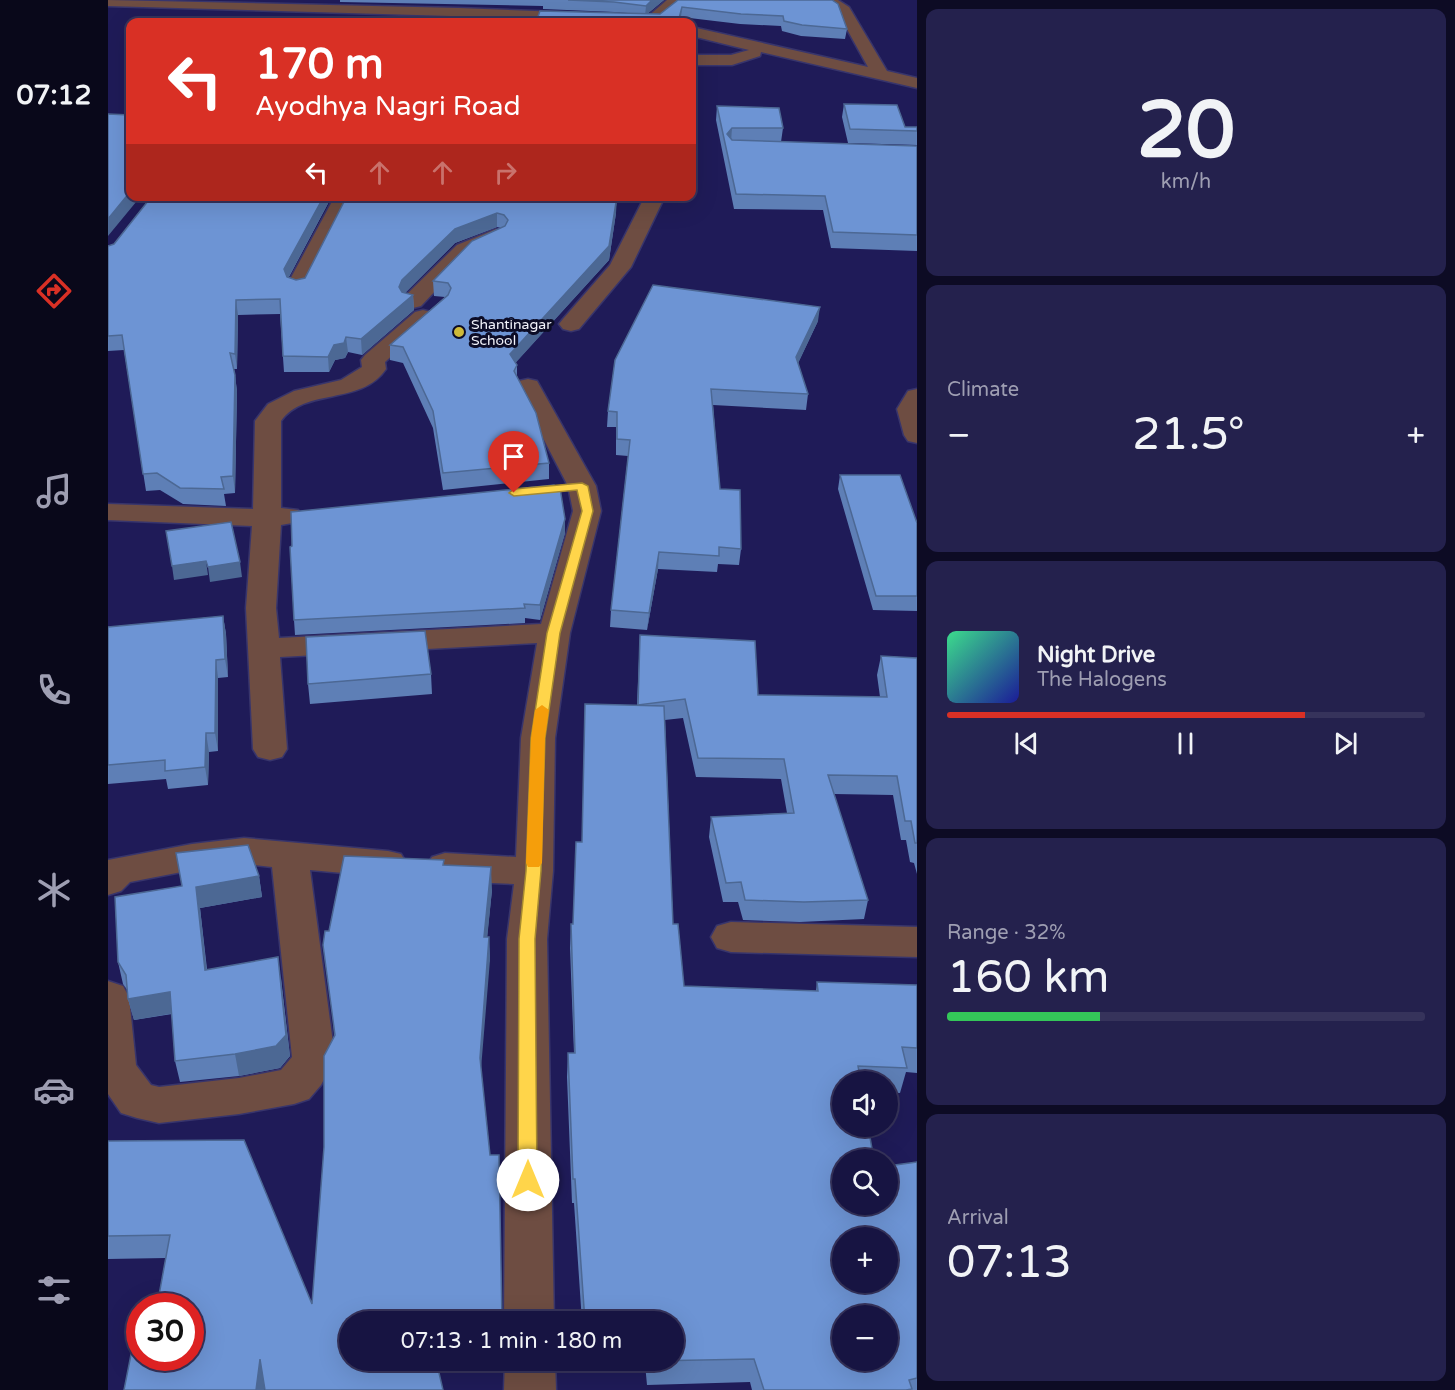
<!DOCTYPE html>
<html lang="en">
<head>
<meta charset="utf-8">
<style>
  body { margin:0; font-family:"Varela Round",sans-serif; background:#24214d; color:#f1f3f6; height:100vh; display:flex; flex-direction:column; font-size:22px; white-space:nowrap }
  * { box-sizing:border-box; margin:0 }
  p { font-size:20px; color:#9e9eb2 }
  .icon { flex:none; width:33px; height:33px; fill:none; stroke:currentColor; stroke-width:2; stroke-linecap:round; stroke-linejoin:round }
  .map { position:relative; flex:1; overflow:hidden }
  .panel { display:flex; flex-direction:column; gap:9px; padding:9px; background:#0d0b24; width:538px }
  .panel>* { flex:none }
  .top-card { position:absolute; left:18px; top:18px; width:570px; height:183px; border-radius:12px; box-shadow:0 6px 24px #0002,0 0 0 2px #36335b; background:#d93025; color:#fff; overflow:hidden }
  .controls { position:absolute; left:724px; top:1071px; display:grid; gap:12px }
  .controls a { display:grid; place-items:center; width:66px; height:66px; border-radius:50%; background:#171442; box-shadow:0 6px 24px #0002,0 0 0 2px #36335b; font-size:30px }
  .speed { position:absolute; left:18px; top:1293px; display:flex; gap:12px; font-size:30px; font-weight:700; text-align:center }
  .speed>* { display:grid; place-content:center; width:78px; height:78px; border-radius:50%; background:#171442; box-shadow:0 6px 24px #0002,0 0 0 2px #36335b; line-height:1 }
  .speed .limit { border:9px solid #d22; background:#fff; color:#111 }
  .pin { position:absolute; display:grid; place-items:center; width:51px; height:51px; color:#fff; margin:-62px -26px; border-radius:50% 50% 50% 0; rotate:-45deg; box-shadow:0 0 6px #0007 }
  .pin .icon { rotate:45deg }
  .me { position:absolute; width:66px; margin:-33px; rotate:0deg; stroke-linejoin:round; filter:drop-shadow(0 0 4px #0008) }
  .turn { display:flex; align-items:center; gap:21px; height:126px; padding:0 30px; font-size:27px }
  .turn .icon { width:78px; height:78px; stroke-width:2.5 }
  .turn b { display:block; font-size:42px; line-height:51px }
  .lanes { display:flex; align-items:center; height:57px; padding:0 30px; background:#0003; justify-content:center; gap:30px; direction:ltr }
  .lanes .off { opacity:.35 }
  .big { font-size:45px; font-weight:600; line-height:1.1 }
  .panel .card { flex:1; display:flex; flex-direction:column; justify-content:center; gap:9px; min-width:0; padding:0 21px; border-radius:12px; background:#24214d }
  .panel .dial { align-items:center; gap:0 }
  .dial b { font-size:78px; line-height:1 }
  .song { display:flex; align-items:center; gap:18px }
  .cover { width:72px; height:72px; border-radius:9px; background:linear-gradient(135deg,hsl(150 70% 55%),hsl(240 70% 35%)) }
  .played { height:6px; border-radius:3px; background:linear-gradient(90deg,#d93025 75%,#36335b 75%) }
  .keys { display:flex; justify-content:space-around; direction:ltr }
  .heat { display:flex; justify-content:space-between; align-items:center; font-size:33px; direction:ltr }
  .charge { height:9px; border-radius:4px; background:linear-gradient(90deg,#34c759 32%,#36335b 0) }
  .trip { position:absolute; left:231px; top:1311px; width:345px; height:60px; border-radius:30px; background:#171442; box-shadow:0 6px 24px #0002,0 0 0 2px #36335b; font-weight:600; line-height:60px; text-align:center }
  main { display:flex; flex:1; min-height:0 }
  .tab-bar { display:flex; flex-direction:column; width:108px; justify-content:space-around; align-items:center; background:#09081a; color:#9e9eb2 }
  .tab-bar .icon { width:42px; height:42px }
  .tab-bar .current { color:#d93025 }
  .tab-bar b { font-size:27px; color:#f1f3f6 }
  .map>svg:first-child { display:block }
</style>
</head>
<body>
<main>
<nav class="tab-bar">
<b>07:12</b>
<svg class="icon current" aria-label="directions" viewBox="0 0 24 24"><path d="M12 3l9 9-9 9-9-9zM9 14v-3h6M13 9l2 2-2 2"/></svg>
<svg class="icon" aria-label="music" viewBox="0 0 24 24"><path d="M9 18V5l10-2v13"/><circle cx="6" cy="18" r="3"/><circle cx="16" cy="16" r="3"/></svg>
<svg class="icon" aria-label="phone" viewBox="0 0 24 24"><path d="M5 4h4l2 5-3 2q2 4 5 5l2-3 5 2v4C11 20 4 13 5 4z"/></svg>
<svg class="icon" aria-label="climate" viewBox="0 0 24 24"><path d="M12 3v18M4 7l16 10M4 17L20 7"/></svg>
<svg class="icon" aria-label="car" viewBox="0 0 24 24"><path d="M5 17H2v-5l4-1 3-4h7l3 4 3 1v5h-3M9 17h6M6 11h13"/><circle cx="7" cy="17" r="2"/><circle cx="17" cy="17" r="2"/></svg>
<svg class="icon" aria-label="filters" viewBox="0 0 24 24"><path d="M4 7h16M4 17h16"/><circle cx="9" cy="7" r="2"/><circle cx="15" cy="17" r="2"/></svg>
</nav>
<div class="map">
<svg width="809" height="1390" viewBox="0 0 809 1390">
  <rect width="100%" height="100%" fill="#1f1b58"/>
  <g fill="none" stroke-linecap="round" stroke-linejoin="round">
    <!-- minor casing -->
    <g stroke="#38356c" stroke-width="3">
      <path id="minor" d="M0,0L351,8L506,14L538,18L559,0H573L568,8L551,22L0,6Z
        M713,0H730L741,7L779,71L809,78V88L653,52L652,56L624,65H584V55H623L641,50L584,36V27L760,67L730,13Z
        M227,196H247L201,285L198,290L190,292L182,290L179,285Z
        M537,196H557L523,267L471,329L463,331L455,329L451,324L455,319L502,265Z
        M388,229L395,231L398,235L395,239L363,253L313,306L305,308L297,306L294,301L297,296L349,245Z
        M315,310L323,312L326,317L277,362L278,369C253,406 197,387 173,421V508L190,510L194,516L190,522L173,525L168,608L171,638L433,624L465,511L460,486L408,386L411,381L420,379L429,381L488,486L493,511L462,633L447,738L445,871L439,939L446,1322H396L399,939L406,884L337,881L324,877L318,867L324,857L337,853L408,857L413,738L429,643L172,657L179,749L174,757L162,760L150,757L145,749L138,608L144,526L0,520V504L145,509L147,421L160,404L186,391L233,380L254,367L253,360L257,355L307,312Z
        M809,389V443L800,441L796,435L789,409L800,391Z
        M136,838L280,851L293,854L299,864L293,874L280,877L202,870L227,1058L213,1085L201,1099L186,1104L131,1114L51,1123L29,1118L13,1113L0,1094V981L15,986L21,997L28,1065L43,1085L51,1087L131,1078L173,1070L184,1057L164,867L136,864L84,870L22,882L13,891L0,895V860L84,844Z
        M623,922L809,927V957L623,952L609,948L603,937L609,926Z
        M397,1360H447L448,1390H396Z"/>
    </g>
    <!-- minor -->
    <use href="#minor" fill="#6e4d42" fill-rule="evenodd"/>
  </g>
  <!-- wall -->
  <path fill="#5e7fb6" d="M232,0H556L539,14H552L570,0H724L739,29L737,39L693,36L674,31L673,26L632,24L573,17L506,12L435,9V6L232,2Z
    M736,104L797,127H809V145L740,143L734,117Z
    M609,106L675,128L673,142L809,146V251L723,248L715,210L626,209L608,120Z
    M224,196L181,277L188,280L197,278L239,196L508,213L501,260L407,363L409,365V376L441,463V479L335,490L325,428L295,363L282,360V345L337,297L326,296L325,281L393,228L389,227L347,243L297,293L305,295L306,310L254,355L240,352L237,358L227,360L221,372H176L172,314L130,315L129,369H126L129,391L127,493L116,494L118,506L75,504L52,490L38,491L16,350L0,351V246Z
    M710,321L690,363L700,394L698,410L605,405L612,489L633,549L631,565L610,564L609,572L550,569L539,630L502,627L503,610L520,456L508,455V427H499L500,411Z
    M732,475L809,523V611L765,610L730,489Z
    M457,533L432,620L417,618V623L187,635L186,620Z
    M115,616L118,634L120,677L110,678V751L101,752L100,785L60,789L58,779L0,784V627Z
    M532,635L650,695L772,697L769,675L773,656L809,658V874L806,863L802,862L798,840H793L785,795L726,794L760,900L756,919L692,922L635,920L630,902H615L601,837L603,817L679,813L673,779L588,777L575,718L557,720L565,924L576,986L708,991L709,982L809,985V1073L798,1072L792,1093L780,1092V1082H735V1204L809,1162V1390H644L642,1382L539,1385L537,1364L477,1366L476,1360H566V1322H474L466,1203H464L459,1077L460,1053H466L462,948L463,924H465L474,842L529,705Z
    M323,674L324,694L202,704L200,684Z
    M336,860V865L384,890L379,937H381L382,960L242,1360H394V1369L331,1370L156,1384L82,1358L58,1258L0,1259V1141L204,1304L226,1035L221,931Z
    M151,876L154,897L92,908L99,969L173,978L182,1056L172,1068L131,1076L72,1082L67,1061L64,1014L26,1020L20,999V991L15,984L10,962L7,897Z"/>
  <!-- shaded-wall -->
  <path fill="#4c6894" d="M544,0H556L537,16L538,6Z
    M574,7L573,17L572,22H570Z
    M624,128L623,142L619,134Z
    M22,192V196H33L0,236V219Z
    M216,196H224L177,284L176,269Z
    M509,199L508,213L501,260L402,369V354Z
    M389,213V227L347,243L295,295L291,287L294,280L347,229Z
    M305,295L306,310L254,355L253,339Z
    M128,300L130,315L129,369L127,354Z
    M712,307L710,321L686,372L688,357Z
    M238,337L240,352L237,358L227,360L221,372L220,357L226,345Z
    M127,375L129,391L127,493L125,476Z
    M457,519V533L432,620V605Z
    M551,552L550,569L539,630L541,613Z
    M98,561L100,575L66,580L64,566Z
    M132,562L134,577L102,582L100,567Z
    M115,616L118,634L120,677L117,659Z
    M108,660L110,678V751L107,733Z
    M98,733L101,752L100,785L97,767Z
    M383,867L384,890L377,960L376,937Z
    M151,876L154,897L92,908L101,991L97,970L88,887Z
    M381,937L382,960L372,1081V1058Z
    M170,957L182,1056L172,1068L131,1076L127,1054Z
    M62,992L67,1013L26,1020L20,999Z
    M152,1359L157,1381L156,1390H148Z"/>
  <!-- building -->
  <path fill="#6d94d4" stroke="#4c6894" stroke-width="1.5" fill-rule="evenodd" d="M460,0H544L538,6L506,2Z
    M570,0H724L730,4L739,29L694,25L676,21L675,16L633,14L574,7L570,22H428L432,11L552,14Z
    M736,104L789,105L797,127H809V131L742,129Z
    M609,106L671,108L675,128H624L619,134L624,140L809,146V235L725,232L717,196L628,194Z
    M0,114L22,115V192L0,219Z
    M44,196H216L176,269L179,277L188,280L197,278L239,196H509L501,246L402,354L409,365L406,371L428,413L441,463L335,473L325,411L295,347L282,345L340,295L343,288L340,283L325,281L364,241L397,226L400,220L396,215L389,213L347,229L294,280L291,287L294,292L305,295L253,339L238,337L236,343L226,345L220,357L175,356L172,299L128,300L127,354L122,353L127,375L125,476L113,477L116,489L72,488L49,473L35,474L14,335L0,336V246L6,244Z
    M545,285L712,307L688,357L700,394L603,389L612,489L632,490L633,549L611,547V556L551,552L541,613L503,610L522,440L509,439V412L500,411L507,360Z
    M732,475H792L809,523V596H768Z
    M446,485L447,488H452L457,519L432,605L416,604L417,608L186,620L182,547L184,546L183,512Z
    M123,522L132,562L100,567L98,561L64,566L58,531Z
    M115,616L117,659L108,660L107,733H98L97,767L57,771V760L0,765V627Z
    M317,631L323,674L200,684L198,637Z
    M532,635L647,641L650,695L779,697L773,656L809,658V843H807L803,821H797L789,776L720,775L760,900L696,902L637,900L633,882L618,883L603,817L686,813L676,759L590,758L577,699L530,705Z
    M477,704L556,706L565,924H570L576,986L710,991L709,982L809,985V1048L794,1047L799,1068L750,1066L753,1082H735V1126H760L766,1160H735V1204H780V1166L809,1162V1378L801,1380L804,1389L798,1390H656L646,1359L542,1361V1360H566V1322H477L467,1179H465L460,1053H467L463,924H465L468,842H474ZM735,1238H780V1282H735ZM735,1316H780V1360H735Z
    M140,845L151,876L88,887L97,970L170,957L178,1035L168,1046L127,1054L67,1061L62,992L20,999L18,975L10,962L7,897L74,886L68,853Z
    M236,856L336,860L335,865L383,867L376,937H381L372,1058L382,1155H391L394,1322H242V1360H328L335,1390H157L152,1359L148,1390H16L31,1314L32,1358H82V1306H49L62,1235L0,1236V1141L136,1140L204,1304L216,1147V1056L227,1035L215,945L217,931H221Z"/>
  <!-- route -->
  <path fill="#ffd54a" stroke="#a68a30" stroke-width="1.5" d="M474,483L480,486L485,511L452,633L437,738L433,871L427,939L429,1180L426,1186L420,1188L413,1186L410,1180L411,939L418,871L423,738L439,633L474,511L469,490L406,496L401,493L406,489Z"/>
  <!-- slow -->
  <path fill="#f59e0b" d="M434,705L441,710L437,738L434,863L431,867H420L418,863L423,738L427,710Z"/>
  <!-- markers -->
  <circle fill="#ceb938" stroke="#0c0c26" stroke-width="2" cx="351" cy="332" r="6"/>
  <g text-anchor="middle" stroke-width="6" stroke-linejoin="round" paint-order="stroke">
    <!-- far-poi labels -->
    <g font-size="14" fill="#f2f3fb" stroke="#0c0c26" text-anchor="start">
      <text x="363" y="329">Shantinagar<tspan x="363" dy="16">School</tspan></text>
    </g>
  </g>
</svg>
<div class="controls">
<a><svg class="icon" aria-label="sound" viewBox="0 0 24 24"><path d="M4 9h4l5-4v14l-5-4H4zM17 9q2 3 0 6"/></svg></a>
<a><svg class="icon" aria-label="search" viewBox="0 0 24 24"><circle cx="10" cy="10" r="6"/><path d="M15 15l6 6"/></svg></a>
<a>+</a>
<a>−</a>
</div>
<div class="speed"><div class="limit">30</div></div>
<div class="pin" style="left:406px;top:493px;background:#d93025"><svg class="icon" aria-label="arrive" viewBox="0 0 24 24"><path d="M6 21V4h12l-3 4 3 4H6"/></svg></div>
<svg class="me" style="left:420px;top:1180px" viewBox="-20 -20 40 40"><circle r="19" fill="#fff"/><path d="M0-13L10 11 0 6-10 11z" fill="#ffd54a"/></svg>
<div class="trip">07:13 · 1 min · 180 m</div>
<div class="top-card">
<div class="turn"><svg class="icon" aria-label="left" viewBox="0 0 24 24"><path d="M17 20v-9H6M10 6l-5 5 5 5"/></svg><div><b>170 m</b>Ayodhya Nagri Road</div></div>
<div class="lanes"><svg class="icon" aria-label="left" viewBox="0 0 24 24"><path d="M17 20v-9H6M10 6l-5 5 5 5"/></svg><svg class="icon off" aria-label="ahead" viewBox="0 0 24 24"><path d="M12 20V5M6 11l6-6 6 6"/></svg><svg class="icon off" aria-label="ahead" viewBox="0 0 24 24"><path d="M12 20V5M6 11l6-6 6 6"/></svg><svg class="icon off" aria-label="right" viewBox="0 0 24 24"><path d="M7 20v-9h11M14 6l5 5-5 5"/></svg></div>
</div>
</div>
<section class="panel">
<div class="card dial"><b>20</b><p>km/h</p></div>
<div class="card"><p>Climate</p>
<div class="heat"><a>−</a><b class="big">21.5°</b><a>+</a></div>
</div>
<div class="card">
<div class="song"><i class="cover"></i><div><b>Night Drive</b><p>The Halogens</p></div></div>
<div class="played"></div>
<div class="keys"><svg class="icon" aria-label="previous" viewBox="0 0 24 24"><path d="M18 5L8 12l10 7zM5 5v14"/></svg><svg class="icon" aria-label="pause" viewBox="0 0 24 24"><path d="M8 5v14M16 5v14"/></svg><svg class="icon" aria-label="next" viewBox="0 0 24 24"><path d="M6 5l10 7-10 7zM19 5v14"/></svg></div>
</div>
<div class="card"><p>Range · 32%</p><b class="big">160 km</b><div class="charge"></div></div>
<div class="card"><p>Arrival</p><b class="big">07:13</b></div>
</section>
</main>
</body>
</html>
